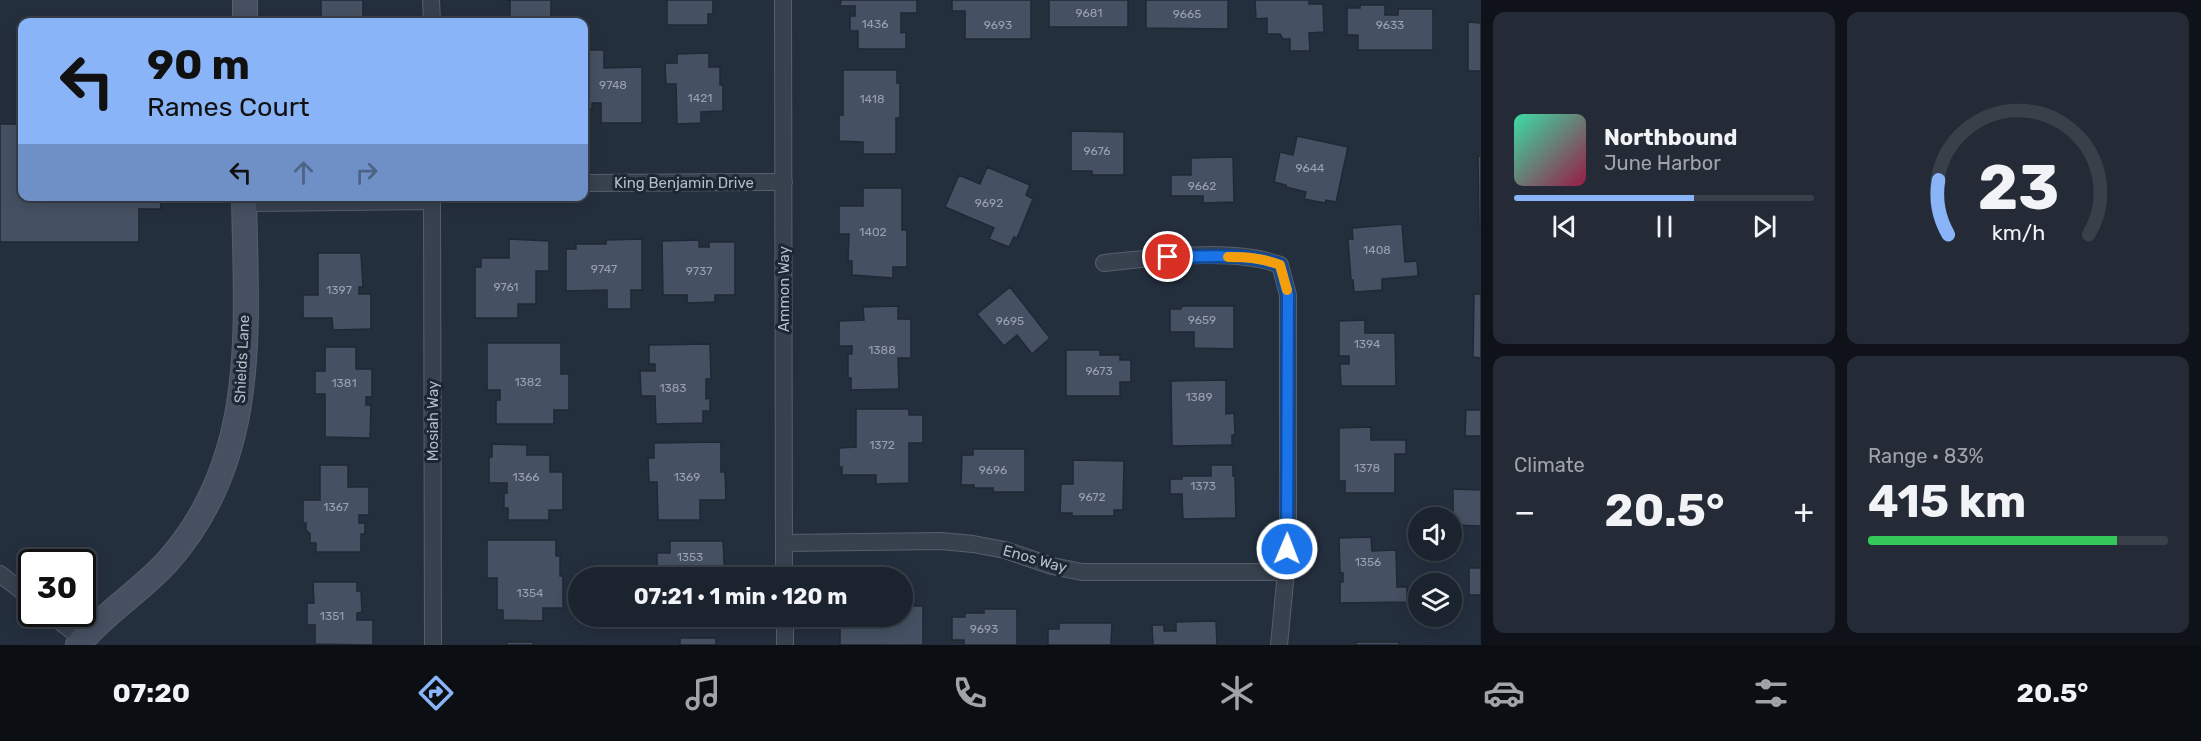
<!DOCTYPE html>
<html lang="en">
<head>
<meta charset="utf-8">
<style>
  body { margin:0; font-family:Rubik,sans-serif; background:#242b36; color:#f1f3f6; height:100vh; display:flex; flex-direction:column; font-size:22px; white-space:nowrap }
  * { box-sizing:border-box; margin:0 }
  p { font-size:20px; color:#a0a4aa }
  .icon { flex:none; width:33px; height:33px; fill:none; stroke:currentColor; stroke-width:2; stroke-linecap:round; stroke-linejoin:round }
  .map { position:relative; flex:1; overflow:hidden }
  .side { display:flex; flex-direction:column; gap:12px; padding:12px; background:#0f1319; width:720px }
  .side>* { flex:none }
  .banner { position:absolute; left:18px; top:18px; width:570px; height:183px; border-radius:12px; box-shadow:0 3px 15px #0003,0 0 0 2px #39404a; background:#8ab4f8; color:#111; overflow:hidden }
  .buttons { position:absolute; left:1408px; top:507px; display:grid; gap:12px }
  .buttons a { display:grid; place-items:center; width:54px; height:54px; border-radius:50%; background:#1b232e; box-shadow:0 3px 15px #0003,0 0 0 2px #39404a; font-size:30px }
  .speed { position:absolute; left:18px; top:549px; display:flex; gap:12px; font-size:30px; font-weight:700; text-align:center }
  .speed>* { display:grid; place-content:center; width:78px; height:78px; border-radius:50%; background:#1b232e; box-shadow:0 3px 15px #0003,0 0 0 2px #39404a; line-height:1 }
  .speed .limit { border:3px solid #111; border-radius:9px; background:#fff; color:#111 }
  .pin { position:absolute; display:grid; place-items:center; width:51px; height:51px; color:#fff; margin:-26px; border:3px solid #fff; border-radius:50%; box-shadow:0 2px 6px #0007 }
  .me { position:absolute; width:66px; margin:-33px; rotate:1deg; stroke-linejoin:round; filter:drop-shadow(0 0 4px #0008) }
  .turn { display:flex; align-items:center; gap:21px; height:126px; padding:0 30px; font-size:27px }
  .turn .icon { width:78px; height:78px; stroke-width:2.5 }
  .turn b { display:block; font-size:42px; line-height:51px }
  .lanes { display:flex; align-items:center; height:57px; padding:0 30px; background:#0003; justify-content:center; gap:30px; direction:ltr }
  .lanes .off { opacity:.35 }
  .big { font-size:45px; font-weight:700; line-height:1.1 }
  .side .tile { flex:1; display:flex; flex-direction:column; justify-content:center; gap:9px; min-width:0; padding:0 21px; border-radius:12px; background:#242b36 }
  .side .dial { align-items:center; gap:0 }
  .dial svg { height:156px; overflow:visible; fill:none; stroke:#39404a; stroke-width:7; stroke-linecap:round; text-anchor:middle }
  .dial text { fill:#f1f3f6; stroke:none }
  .song { display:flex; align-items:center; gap:18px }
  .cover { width:72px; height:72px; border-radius:9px; background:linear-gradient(135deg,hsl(160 70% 55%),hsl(340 70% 35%)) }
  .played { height:6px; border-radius:3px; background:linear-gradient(90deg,#8ab4f8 60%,#39404a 60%) }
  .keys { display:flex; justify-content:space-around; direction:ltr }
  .heat { display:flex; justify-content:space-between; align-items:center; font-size:33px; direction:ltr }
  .charge { height:9px; border-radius:4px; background:linear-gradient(90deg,#34c759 83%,#39404a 0) }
  .side .tiles { flex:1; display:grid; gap:12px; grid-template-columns:repeat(2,1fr) }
  .trip { position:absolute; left:568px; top:567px; width:345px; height:60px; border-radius:30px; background:#1b232e; box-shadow:0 3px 15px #0003,0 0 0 2px #39404a; font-weight:700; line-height:60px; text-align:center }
  .menu { display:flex; height:96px; justify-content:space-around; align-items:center; background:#0b0e12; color:#a0a4aa }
  .menu .icon { width:42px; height:42px }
  .menu .on { color:#8ab4f8 }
  .menu b { font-size:27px; color:#f1f3f6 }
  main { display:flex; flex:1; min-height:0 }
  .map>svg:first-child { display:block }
</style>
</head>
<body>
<main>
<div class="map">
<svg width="1481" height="645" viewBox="0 0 1481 645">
  <rect width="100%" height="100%" fill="#242f3e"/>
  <!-- building -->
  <path fill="#455162" stroke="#1f2835" stroke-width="1.5" d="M321,0H363V21L321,22Z
    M503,0H551V22H510V1Z
    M667,0H713V14H708V25H667Z
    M841,0H917V13H901V33L906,32V49H858V31H850V16H855V6H840Z
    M952,0H1031V39H965V11H952Z
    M1049,0H1128V27H1049Z
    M1146,0H1228V29L1146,28Z
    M1255,0H1309V4H1323L1324,32L1309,33L1310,51H1290V39H1283L1280,34H1267V18L1256,19Z
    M1360,5H1385V15H1398V9H1433V50H1358V35H1347V8H1360Z
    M1468,22L1481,23V71H1468Z
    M584,50H604V68L642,67V123H601V103H592V109H584Z
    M709,53V67H720V85H723V111L701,112V123L677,124L676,84H666L665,63H677V54Z
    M843,70H897V83H900V118H896V154H863V142L839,141V115H843Z
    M0,124H22V196H160L161,209H139V242H0Z
    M1071,131L1124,132V175H1092V171H1071Z
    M1297,136L1348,147L1336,202L1326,200L1325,203L1304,199L1306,192L1286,187V185L1274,182L1280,152L1293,155Z
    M1478,156H1481V226H1479Z
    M1233,157L1234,202L1203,203V196H1171V175H1191V158Z
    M987,167L1030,185L1026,195L1033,199L1017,238L1014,237L1009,247L989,239L994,228L945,207L959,175L980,184Z
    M863,188H902V230H907V267H893V278L852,275V261H848L849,234H839V206H863Z
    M1402,224L1405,262L1417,261L1418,276L1382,279V290L1354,292L1353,280H1351L1348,239H1353L1352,228Z
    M509,239L549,241V271H536V304H518V318H475V267H481V258H509Z
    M642,239V290H631V309H607V290L566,291V249H576V244H606V240Z
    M699,240V247H709V242H735V295H715V302L687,303V295H663L662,241Z
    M318,253H361L363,287H359V294H371V329L333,330L332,318H303V295H318Z
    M1010,287L1050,338L1032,354L1017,335L1004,346L977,314Z
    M1474,294H1481V358L1473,357Z
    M898,306V319H911V358H898L899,389L851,390V378H848V354H852V346H839V321L864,320L863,307Z
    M1182,306H1234V349L1194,348V332H1170V309H1181Z
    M1365,320V333H1395L1396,386H1341L1340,364H1349V356H1339V321Z
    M487,343H561V374H569V410H554V424H496V400H500V390H487Z
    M710,344L711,379H706V399L710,398V411H703V423L656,424L655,396H641L640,371H655V364H649V345Z
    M325,347H356V369H372V397H366V405H371L370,438L325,437V394H315V371H325Z
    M1066,350H1100V355H1120V360H1131V382H1120V396H1066Z
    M1226,380V414L1234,413L1235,435H1232V445L1172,446L1171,381Z
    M856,409H909V415H923V443H909V483L876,484V475H842V467H839V448L856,447Z
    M1466,410H1481V436H1465Z
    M1371,427V440H1406V454H1395V493H1345V481H1339V428Z
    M721,442V472H725L726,500H700V520H658L657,482H649L648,458H654V443Z
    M492,444L527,445V455H550V472H563V510H549V520H508V508H504V493H507V483H489V457H492Z
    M973,449H1025V492H993V488H974V485H961L962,455H973Z
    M1073,460L1124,461L1123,510H1114V516H1072V513H1060L1061,484H1073Z
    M320,465H348V487H369V515H359V523H365V534H361V552H316V543H310V534L306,530V523H303V500H320Z
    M1211,465H1233V476H1235L1236,518L1183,519L1182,494H1170V479H1182V476H1211Z
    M1453,489L1481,490V526L1453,525Z
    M1371,537L1372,551L1396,550L1397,587H1407V602L1340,603V582H1343V573H1340L1339,538Z
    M487,540H556V556H560V576H563V608H543V621L503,620V610H497V578H487Z
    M670,541H723L725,578H657V553H670Z
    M1469,568H1481V642V595H1469Z
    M313,582H357V591H361L362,612L357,613V620H373V645L315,644V625H307V603H314Z
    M903,606H923V645H840V622H853V616H903Z
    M984,609H1017V645H964V640H952V617H965V613H984Z
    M668,616H723V623H668Z
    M1216,621L1217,645H1153L1152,625H1164V631H1176V622Z
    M1059,623H1112L1111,645H1048V629H1059Z
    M680,638H716V645H680Z
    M507,642H533V645H507Z
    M1356,642H1399V645H1356Z"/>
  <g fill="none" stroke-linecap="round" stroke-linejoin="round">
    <!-- minor casing -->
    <g stroke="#565f6c" stroke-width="18">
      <path id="minor" d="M431,0L432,22
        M783,0L784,578
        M584,183L784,182
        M432,196L433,645
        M244,203L432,201
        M1104,263C1154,258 1233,247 1280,265L1288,295V527L1286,572L1279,645
        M784,543L941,541L973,544L1005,550L1052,566L1082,572H1286
        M0,574L32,599
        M50,614L83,639
        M785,616V645"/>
    </g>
    <!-- secondary casing -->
    <g stroke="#565f6c" stroke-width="26">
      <path id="secondary" d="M245,22V0
        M78,645C104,613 140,592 168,561C260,457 246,326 244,196"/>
    </g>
    <!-- minor -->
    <use href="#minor" stroke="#38414e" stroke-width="16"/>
    <!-- secondary -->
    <use href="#secondary" stroke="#465061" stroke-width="24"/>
  </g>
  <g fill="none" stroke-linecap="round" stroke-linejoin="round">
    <!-- route casing -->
    <g stroke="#114b97" stroke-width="15">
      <path id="route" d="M1168,257C1205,257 1245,252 1280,265L1288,295L1287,549"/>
    </g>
    <!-- route -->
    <use href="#route" stroke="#1a73e8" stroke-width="10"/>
    <!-- slow -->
    <path stroke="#f59e0b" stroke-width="10" d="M1228,257C1247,257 1262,258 1280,265L1287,290"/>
  </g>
  <g text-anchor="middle" stroke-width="6" stroke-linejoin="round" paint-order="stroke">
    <!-- number labels -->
    <g font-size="12" fill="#98a1af">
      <text x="1089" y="17">9681</text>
      <text x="1187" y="18">9665</text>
      <text x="875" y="28">1436</text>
      <text x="998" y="29">9693</text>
      <text x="1390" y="29">9633</text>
      <text x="613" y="89">9748</text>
      <text x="700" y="102">1421</text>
      <text x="872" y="103">1418</text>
      <text x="1097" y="155">9676</text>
      <text x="1310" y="172">9644</text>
      <text x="1202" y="190">9662</text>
      <text x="989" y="207">9692</text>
      <text x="873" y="236">1402</text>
      <text x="1377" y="254">1408</text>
      <text x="604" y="273">9747</text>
      <text x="699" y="275">9737</text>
      <text x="506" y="291">9761</text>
      <text x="339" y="294">1397</text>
      <text x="1202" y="324">9659</text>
      <text x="1010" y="325">9695</text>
      <text x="1367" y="348">1394</text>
      <text x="882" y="354">1388</text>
      <text x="1099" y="375">9673</text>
      <text x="528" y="386">1382</text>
      <text x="344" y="387">1381</text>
      <text x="673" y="392">1383</text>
      <text x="1199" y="401">1389</text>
      <text x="882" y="449">1372</text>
      <text x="1367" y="472">1378</text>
      <text x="993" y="474">9696</text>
      <text x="526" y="481">1366</text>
      <text x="687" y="481">1369</text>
      <text x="1203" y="490">1373</text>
      <text x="1092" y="501">9672</text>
      <text x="336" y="511">1367</text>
      <text x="690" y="561">1353</text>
      <text x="1368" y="566">1356</text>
      <text x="530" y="597">1354</text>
      <text x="332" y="620">1351</text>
      <text x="984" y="633">9693</text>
    </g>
    <!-- street labels -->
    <g font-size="15" fill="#b4bcc9" stroke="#1d2633">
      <text x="684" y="188">King Benjamin Drive</text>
      <text transform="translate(784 289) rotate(-90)" y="5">Ammon Way</text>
      <text transform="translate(242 359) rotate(-87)" y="5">Shields Lane</text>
      <text transform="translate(433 421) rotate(-90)" y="5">Mosiah Way</text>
      <text transform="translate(1035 559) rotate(16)" y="5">Enos Way</text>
    </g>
  </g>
</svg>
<div class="buttons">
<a><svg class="icon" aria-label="sound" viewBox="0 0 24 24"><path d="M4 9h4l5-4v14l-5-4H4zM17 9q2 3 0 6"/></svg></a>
<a><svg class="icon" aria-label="layers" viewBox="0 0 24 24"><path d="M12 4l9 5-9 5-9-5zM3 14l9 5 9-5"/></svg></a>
</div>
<div class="speed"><div class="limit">30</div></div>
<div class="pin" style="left:1168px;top:257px;background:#d93025"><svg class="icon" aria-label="arrive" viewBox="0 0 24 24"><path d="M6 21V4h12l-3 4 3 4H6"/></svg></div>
<svg class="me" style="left:1287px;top:549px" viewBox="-20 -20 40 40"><circle r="17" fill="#1a73e8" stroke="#fff" stroke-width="3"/><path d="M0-11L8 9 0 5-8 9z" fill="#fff"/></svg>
<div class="trip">07:21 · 1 min · 120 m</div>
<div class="banner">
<div class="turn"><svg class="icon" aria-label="left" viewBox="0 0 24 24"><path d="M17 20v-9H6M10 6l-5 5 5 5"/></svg><div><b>90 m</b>Rames Court</div></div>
<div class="lanes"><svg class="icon" aria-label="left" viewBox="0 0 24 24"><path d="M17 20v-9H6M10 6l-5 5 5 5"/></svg><svg class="icon off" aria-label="ahead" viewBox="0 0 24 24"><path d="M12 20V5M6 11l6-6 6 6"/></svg><svg class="icon off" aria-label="right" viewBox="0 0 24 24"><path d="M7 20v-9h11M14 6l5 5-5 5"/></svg></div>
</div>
</div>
<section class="side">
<div class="tiles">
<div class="tile">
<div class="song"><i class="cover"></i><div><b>Northbound</b><p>June Harbor</p></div></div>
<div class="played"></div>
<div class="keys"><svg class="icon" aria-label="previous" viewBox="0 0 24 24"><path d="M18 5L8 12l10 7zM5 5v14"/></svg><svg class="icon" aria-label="pause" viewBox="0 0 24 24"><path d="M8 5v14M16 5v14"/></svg><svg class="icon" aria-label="next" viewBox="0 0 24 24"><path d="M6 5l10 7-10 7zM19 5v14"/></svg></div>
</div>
<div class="tile dial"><svg viewBox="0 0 100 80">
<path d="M14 69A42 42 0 1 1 86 69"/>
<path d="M14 69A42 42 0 0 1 9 41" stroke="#8ab4f8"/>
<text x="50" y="56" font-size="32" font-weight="700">23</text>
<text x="50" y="72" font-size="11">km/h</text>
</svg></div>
<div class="tile"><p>Climate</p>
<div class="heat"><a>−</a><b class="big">20.5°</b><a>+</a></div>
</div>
<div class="tile"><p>Range · 83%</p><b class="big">415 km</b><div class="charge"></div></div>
</div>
</section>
</main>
<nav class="menu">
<b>07:20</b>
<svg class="icon on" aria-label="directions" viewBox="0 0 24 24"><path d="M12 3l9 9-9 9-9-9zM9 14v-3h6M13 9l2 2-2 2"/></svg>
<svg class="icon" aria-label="music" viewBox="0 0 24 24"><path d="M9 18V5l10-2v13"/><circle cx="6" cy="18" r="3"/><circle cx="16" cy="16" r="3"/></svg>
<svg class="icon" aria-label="phone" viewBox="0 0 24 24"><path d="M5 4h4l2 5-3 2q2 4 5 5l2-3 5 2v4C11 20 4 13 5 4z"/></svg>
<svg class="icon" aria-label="climate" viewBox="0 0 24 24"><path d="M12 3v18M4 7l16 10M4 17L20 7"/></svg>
<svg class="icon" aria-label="car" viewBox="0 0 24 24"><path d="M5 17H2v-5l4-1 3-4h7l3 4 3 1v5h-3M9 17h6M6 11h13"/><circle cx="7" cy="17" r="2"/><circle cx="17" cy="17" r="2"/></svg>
<svg class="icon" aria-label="filters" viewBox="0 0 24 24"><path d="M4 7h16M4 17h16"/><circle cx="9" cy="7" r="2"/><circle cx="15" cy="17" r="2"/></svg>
<b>20.5°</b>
</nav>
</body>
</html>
